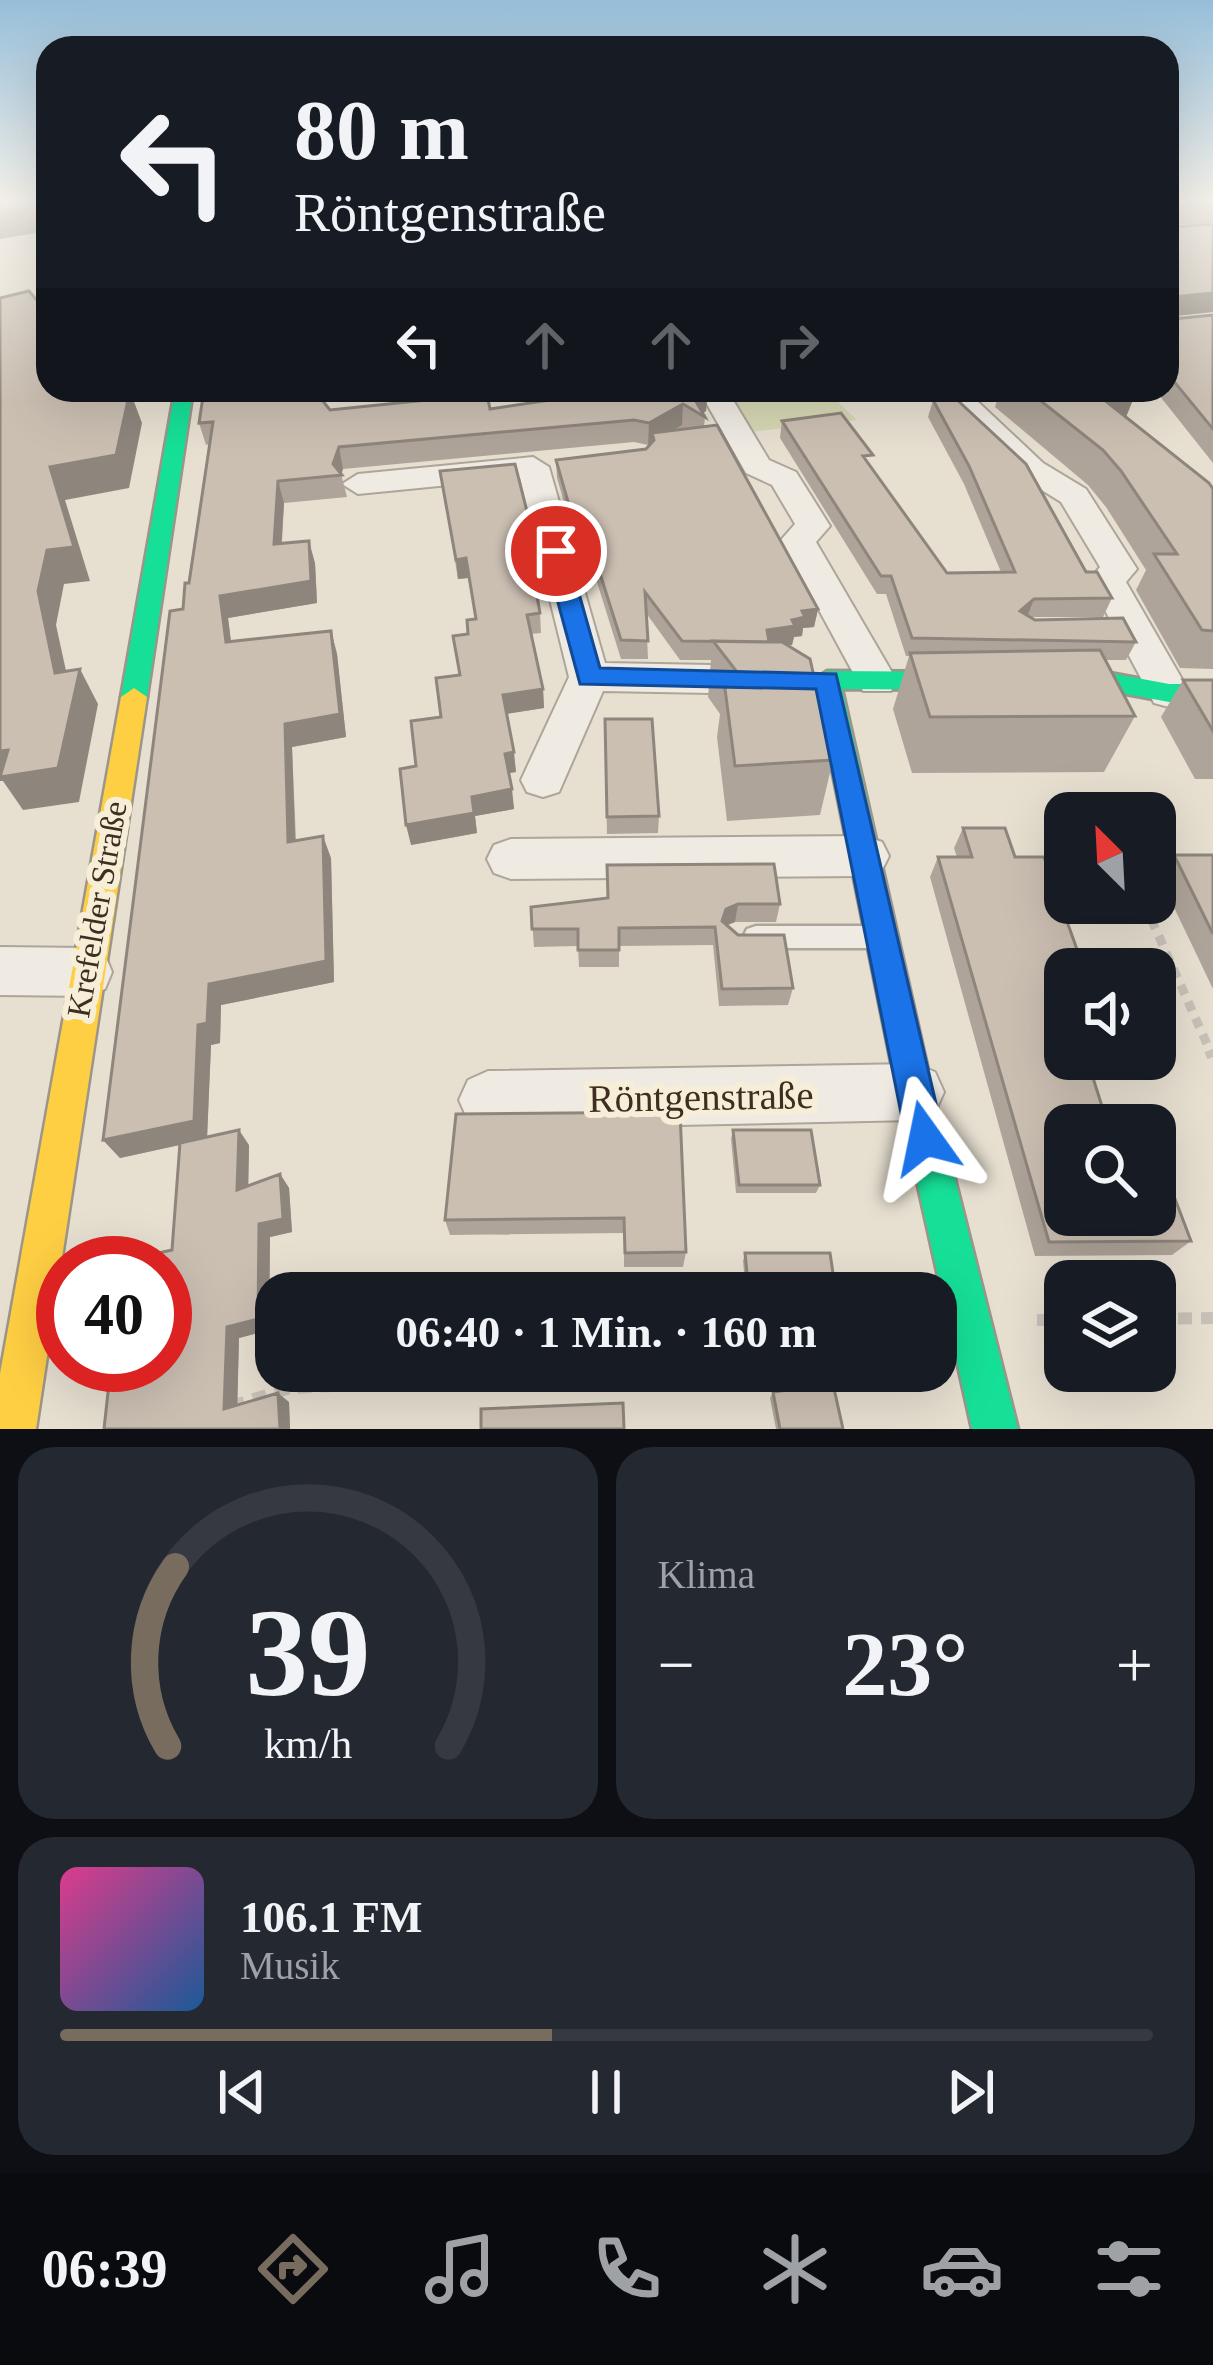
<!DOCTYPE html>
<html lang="de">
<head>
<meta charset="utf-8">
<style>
  body { margin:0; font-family:Georgia,serif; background:#242831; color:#f1f3f6; height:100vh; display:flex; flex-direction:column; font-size:45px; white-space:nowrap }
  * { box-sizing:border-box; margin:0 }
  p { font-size:39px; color:#9ea1a6 }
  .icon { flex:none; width:66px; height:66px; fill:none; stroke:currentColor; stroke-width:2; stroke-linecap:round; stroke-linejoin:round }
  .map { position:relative; height:1429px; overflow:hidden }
  .drawer { display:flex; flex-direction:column; gap:18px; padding:18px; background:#0d0f14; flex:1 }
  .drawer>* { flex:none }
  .banner { position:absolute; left:36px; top:36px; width:1143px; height:366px; border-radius:36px; box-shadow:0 12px 48px #0002; background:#171b24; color:#f1f3f6; overflow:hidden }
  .needle { width:78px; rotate:336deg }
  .fabs { position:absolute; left:1044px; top:792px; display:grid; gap:24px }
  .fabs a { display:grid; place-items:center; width:132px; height:132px; border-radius:24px; background:#171b24; box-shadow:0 12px 48px #0002; font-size:60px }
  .speed { position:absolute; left:36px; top:1236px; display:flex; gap:24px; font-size:60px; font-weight:700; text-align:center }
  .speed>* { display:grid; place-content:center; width:156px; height:156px; border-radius:50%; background:#171b24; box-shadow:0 12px 48px #0002; line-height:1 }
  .speed .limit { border:18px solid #d22; background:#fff; color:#111 }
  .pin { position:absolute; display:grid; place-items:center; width:102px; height:102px; color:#fff; margin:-51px; border:6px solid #fff; border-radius:50%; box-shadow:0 3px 12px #0007 }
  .me { position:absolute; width:132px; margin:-66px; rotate:348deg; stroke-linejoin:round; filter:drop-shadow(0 0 9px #0008) }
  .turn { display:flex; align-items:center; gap:42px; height:252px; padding:0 60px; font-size:54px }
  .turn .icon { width:156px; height:156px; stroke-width:2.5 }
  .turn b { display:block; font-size:84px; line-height:102px }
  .lanes { display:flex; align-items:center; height:114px; padding:0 60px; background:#0003; justify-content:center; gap:60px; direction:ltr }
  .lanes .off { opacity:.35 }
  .big { font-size:90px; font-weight:800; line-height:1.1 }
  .drawer .card { flex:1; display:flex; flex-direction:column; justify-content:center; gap:18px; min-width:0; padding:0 42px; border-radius:36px; background:#242831 }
  .drawer .dial { align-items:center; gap:0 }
  .dial svg { height:312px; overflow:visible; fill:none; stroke:#363941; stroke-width:7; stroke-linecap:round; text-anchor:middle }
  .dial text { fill:#f1f3f6; stroke:none }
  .song { display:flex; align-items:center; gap:36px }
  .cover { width:144px; height:144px; border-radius:18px; background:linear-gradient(135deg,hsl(330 70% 55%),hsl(210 70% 35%)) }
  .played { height:12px; border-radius:6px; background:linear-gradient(90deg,#786c5e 45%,#363941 45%) }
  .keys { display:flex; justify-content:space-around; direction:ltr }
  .heat { display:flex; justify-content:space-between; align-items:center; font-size:66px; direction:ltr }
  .drawer .tiles { flex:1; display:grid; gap:18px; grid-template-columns:1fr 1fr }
  .card:last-child { grid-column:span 2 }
  .trip { position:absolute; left:255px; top:1272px; width:702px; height:120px; border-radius:36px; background:#171b24; box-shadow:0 12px 48px #0002; font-weight:800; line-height:120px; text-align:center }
  .dock { display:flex; height:192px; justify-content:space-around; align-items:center; background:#090b0e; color:#9ea1a6 }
  .dock .icon { width:84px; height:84px }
  .dock .active { color:#786c5e }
  .dock b { font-size:54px; color:#f1f3f6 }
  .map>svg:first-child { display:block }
</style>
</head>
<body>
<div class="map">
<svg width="1213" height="1429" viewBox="0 0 1213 1429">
  <rect width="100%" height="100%" fill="#e7e0d1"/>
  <!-- green -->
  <path fill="#d6d7b3" d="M737,390H856L838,402L857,420L750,432L728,398Z"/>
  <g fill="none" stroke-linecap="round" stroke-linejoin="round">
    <!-- lane casing -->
    <g stroke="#ada599" stroke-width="5">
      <path id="lane" d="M756,926H875L884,929L888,937L884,945L875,948H756L747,945L743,937L747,929Z"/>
    </g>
    <!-- street casing -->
    <g stroke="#ada599" stroke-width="4">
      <path id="street" d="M699,390H727L769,460L796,472L830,526L816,542L897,681L891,691H863L781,540L795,524L772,485L746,473Z
        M917,390H955L976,400L1043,463L1086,489L1137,569L1126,582L1190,693L1184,703L1169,707L1154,703L1089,580L1100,567L1061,502L1021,477L956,412Z
        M533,457L549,467L605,663L766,666L780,670L786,680L780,690L766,694L603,691L559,792L543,797L527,792L521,780L569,677L520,478L358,494L342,484L358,474Z
        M865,836L882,842L889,856L882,870L865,876L511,879L494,873L487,859L494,845L511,839Z
        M0,947L86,948L105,955L112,972L105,989L86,996L0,995Z
        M915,1064L935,1072L944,1092L935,1112L915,1120L488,1129L468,1120L459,1100L468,1080L488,1071Z"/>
    </g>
    <!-- fast casing -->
    <g stroke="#9c958a" stroke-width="5">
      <path id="fast" d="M175,390H193L147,697L134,706L121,697Z
        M827,671L1110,673L1169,684H1213V702H1169L1110,691L842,689L933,1092L1018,1429H972L897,1092L814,680Z"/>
    </g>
    <!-- slow casing -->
    <g stroke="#9c958a" stroke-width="5">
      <path id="slow" d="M134,688L147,697L36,1429H0V1374L121,697Z"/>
    </g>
    <!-- path-far1 -->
    <path stroke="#c8c2b9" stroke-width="9" stroke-dasharray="10 8" stroke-linecap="butt" d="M1144,903L1211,1053"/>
    <!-- path -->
    <path stroke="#c8c2b9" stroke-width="12" stroke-dasharray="14 9" stroke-linecap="butt" d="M1210,1050L1213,1057
      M1155,1319L1213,1318
      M1037,1320H1065
      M231,1406L290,1388L652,1371"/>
    <!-- lane -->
    <use href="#lane" fill="#efebe3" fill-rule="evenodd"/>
    <!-- street -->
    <use href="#street" fill="#efebe3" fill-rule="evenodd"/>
    <!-- fast -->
    <use href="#fast" fill="#16e098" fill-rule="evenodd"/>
    <!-- slow -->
    <use href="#slow" fill="#ffcf43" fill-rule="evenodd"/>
  </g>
  <!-- wall -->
  <path fill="#afa499" d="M1167,201H1213V223L1174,224L1213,312L1172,316V319L1213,315V463L1155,390H1167Z
    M415,390H486L490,409L707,390L706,411L703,413L705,417L704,427L818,609L814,627L803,628L802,636L794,637L792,645H788L833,760L820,815L727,821L717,737L720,714L708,697L711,660H680L646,613L648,659H621L591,563L582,565L557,478L556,460L646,449L652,442L648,445L634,442L343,469L341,474L347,497L284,503L282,543L315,563L317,603L228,618L231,642L331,631L337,654L346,737L292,747L296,840L331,858L334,982L221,1005L220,1043L211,1045L207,1137L249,1145L248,1186L280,1174L289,1188L292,1232L270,1237L269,1330L239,1338L237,1405L289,1402L290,1429H104L172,1250L179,1145L120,1158L103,1140L209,444L206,445L199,423L426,400Z
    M1000,390H1137L1126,417L1213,489V669L1180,668L1136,590L1146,570L1106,507L1088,485L995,407Z
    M933,400L1112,598L1103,617H1030L1035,620L1136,642L1126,660H1105L1135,716L1104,772L912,773L893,709L909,656H906L886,594H877L780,438L782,421L870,466L947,573L1001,572L964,484L928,417Z
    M440,471L537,551L538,570L533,571L540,613L541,633L531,634L543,689L544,708L507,714L516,772L509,773L514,809L475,816L477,833L411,845L416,766L459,675L476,619L468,578L458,579Z
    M1183,680H1213V779H1195L1161,717Z
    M605,719L659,816L658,833L607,834Z
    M963,828L1065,1059H1104L1098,1066H1089L1065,1125L1191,1241L1172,1255L1035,1256L930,877L938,857H957L954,848Z
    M1174,855H1213V989L1159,876Z
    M608,898L780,904L776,922H735L726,925L793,988L788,1005L719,1006L713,945L619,946V967H579L578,946L534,947L531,907Z
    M456,1114L686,1252L683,1267H624V1233L450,1235L445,1220Z
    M733,1130L820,1185L816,1193H736L731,1139Z
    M745,1253L836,1293H746L743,1261Z
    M773,1392L843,1429H776L770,1398Z"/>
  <!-- shaded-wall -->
  <path fill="#8e867d" d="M48,203V231L0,239V210Z
    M1213,293V312L1167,317L1172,297Z
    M708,390L706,411L700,415L694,398Z
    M1137,390L1123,424L1098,395Z
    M130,391L142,423L129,488L65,500L90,581L64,584L56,625L73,703L80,669L98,704L79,802L23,810L3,781H0V751L38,591L50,467Z
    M683,404L682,425L654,441L652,433V442L648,445L649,423Z
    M339,447L343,469L341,475L333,464Z
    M278,481L284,503L280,566L274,544Z
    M309,541L315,563L317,603L228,618L234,665L226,642L220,596Z
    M591,545V563L582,565L581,547Z
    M537,551L538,570L530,572L529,552Z
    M466,558L468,578L458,579L456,560Z
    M1034,599L1027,617L1020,611Z
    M818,609L814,627L803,628L802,636L794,637L792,645L768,648L767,630L792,620L802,611Z
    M331,631L337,654L346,737L292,747L296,864L288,842L285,724Z
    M543,689L544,708L505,714L503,695Z
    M514,752L516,772L507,773L505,754Z
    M512,789L514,809L475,816L477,833L411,845L406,825L472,797Z
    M323,836L331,858L334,982L221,1005L220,1043L211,1045L207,1139L120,1158L103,1140L198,1025L209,984Z
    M738,904L735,922L723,927L722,921L726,909Z
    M239,1130L249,1145L248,1204L237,1190Z
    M280,1174L289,1188L292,1232L270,1237L269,1330L239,1338L237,1418L224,1409L227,1327L259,1224Z
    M278,1393L289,1402L290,1429H280Z"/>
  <!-- building -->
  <path fill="#cbbfb2" stroke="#8e867d" stroke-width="3" d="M0,201H48V203L0,210Z
    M1167,201H1213V205L1171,206L1174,227L1213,224V293L1172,297V319L1213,315V429L1167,373Z
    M29,291L48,314V390L130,391L116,455L50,467L74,547L47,550L38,591L55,673L80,669L58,768L0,777L8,750L0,751V298Z
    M204,390H314L330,410L446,398L437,390H486L490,409L618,390H708L694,398L705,417L683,404L649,423L634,420L339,447L333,464L342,475L278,481L274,544L309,541L311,581L220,596L226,642L331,631L340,714L285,724L288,842L323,836L326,961L209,984L207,1023L198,1025L194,1121L103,1140L170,611L183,609L185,583H189L213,422L199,423Z
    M1027,390H1132L1098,395L1209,483L1213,489V631L1202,630L1154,554H1177L1121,471L1103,450Z
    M954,397L1026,464L1086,572H1097L1112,598L1034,599L1020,611L1035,620L1123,618L1136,642L912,638L891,576H881L782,421L841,413L873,455L863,456L947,573L1015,572L969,466L933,400Z
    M717,425L818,609L802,611L805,617L792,620L795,626L767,630L769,642L682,641L645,592L648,641L621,640L591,545L581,547L556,460L646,449L654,440L652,433Z
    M515,464L537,551L529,552L540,613L527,615L543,689L503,695L514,752L505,754L512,789L472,797L474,813L406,825L400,769L416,766L411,721L441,717L436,678L460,675L453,636L468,634L467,620L476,619L466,558L456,560L440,471Z
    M713,641L782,642L810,659L833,760L735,766L724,681H744Z
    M1100,650L1135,716L930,717L910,653Z
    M1183,680H1213V731Z
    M605,719H652L659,816L607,817Z
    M963,828H1005L1015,857H1044L1084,969H1065V1059H1087L1108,1125H1065V1215H1155V1170H1164L1191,1241L1049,1242L938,857H972Z
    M1174,855H1213V934Z
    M774,864L780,904H738L726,909L722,921L738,935H784L793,988L722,989L715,927L619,928V950H578V929H532L531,907L608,898L607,865Z
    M680,1112L686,1252L625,1253L624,1218L445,1220L456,1114Z
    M239,1130L237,1190L280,1174L283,1219L259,1224L258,1319L227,1327L224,1409L278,1393L280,1429H104L111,1365H165V1263H121V1261L172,1250L180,1143Z
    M733,1130H811L820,1185H739Z
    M745,1253H830L836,1293H749Z
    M833,1384L843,1429H780L773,1392Z
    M623,1403L624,1429H481V1409Z"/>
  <!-- sky -->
  <linearGradient id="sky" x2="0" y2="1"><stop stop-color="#96bed9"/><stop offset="0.5" stop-color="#f4f1ea"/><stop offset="1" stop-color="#f4f1ea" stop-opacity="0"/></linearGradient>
  <rect width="1213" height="402" fill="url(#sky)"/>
  <!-- route -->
  <path fill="#1a73e8" stroke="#114b97" stroke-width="3" d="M556,544L567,551L600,668L836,674L944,1138L939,1151L925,1157L911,1151L906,1138L816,689L580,684L544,551Z"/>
  <g text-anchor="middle" stroke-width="12" stroke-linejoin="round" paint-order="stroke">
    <!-- street labels -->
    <g font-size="33" fill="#3d2e20" stroke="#f7eed8">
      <text transform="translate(96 909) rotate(-80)" y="12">Krefelder Straße</text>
    </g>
    <!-- near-street labels -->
    <g font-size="39" fill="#3d2e20" stroke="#f7eed8">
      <text transform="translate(701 1096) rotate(-1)" y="14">Röntgenstraße</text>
    </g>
  </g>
</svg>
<div class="fabs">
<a><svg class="needle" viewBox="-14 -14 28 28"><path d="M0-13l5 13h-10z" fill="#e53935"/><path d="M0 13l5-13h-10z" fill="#9ea1a6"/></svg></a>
<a><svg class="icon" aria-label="sound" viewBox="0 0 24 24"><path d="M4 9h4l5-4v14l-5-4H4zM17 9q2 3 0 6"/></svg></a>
<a><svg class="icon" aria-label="search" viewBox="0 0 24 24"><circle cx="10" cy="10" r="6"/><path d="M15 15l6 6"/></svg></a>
<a><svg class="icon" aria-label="layers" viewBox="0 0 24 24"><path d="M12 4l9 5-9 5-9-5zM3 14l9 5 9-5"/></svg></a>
</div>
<div class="speed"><div class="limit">40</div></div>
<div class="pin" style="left:556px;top:551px;background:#d93025"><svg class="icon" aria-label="arrive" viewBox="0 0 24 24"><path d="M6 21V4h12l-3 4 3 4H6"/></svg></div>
<svg class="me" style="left:925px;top:1138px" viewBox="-20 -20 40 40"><path d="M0-17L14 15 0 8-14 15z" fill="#1a73e8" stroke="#fff" stroke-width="4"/></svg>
<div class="trip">06:40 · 1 Min. · 160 m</div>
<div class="banner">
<div class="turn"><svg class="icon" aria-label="left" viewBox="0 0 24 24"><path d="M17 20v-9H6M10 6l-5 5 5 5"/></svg><div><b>80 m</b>Röntgenstraße</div></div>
<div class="lanes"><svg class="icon" aria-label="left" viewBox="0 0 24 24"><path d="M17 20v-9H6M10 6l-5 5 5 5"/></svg><svg class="icon off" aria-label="ahead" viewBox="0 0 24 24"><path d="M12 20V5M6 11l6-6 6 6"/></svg><svg class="icon off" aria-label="ahead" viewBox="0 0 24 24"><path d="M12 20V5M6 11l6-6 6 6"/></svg><svg class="icon off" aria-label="right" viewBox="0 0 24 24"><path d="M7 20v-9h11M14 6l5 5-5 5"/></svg></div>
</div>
</div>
<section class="drawer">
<div class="tiles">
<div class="card dial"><svg viewBox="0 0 100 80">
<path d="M14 69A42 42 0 1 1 86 69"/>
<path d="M14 69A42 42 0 0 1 16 23" stroke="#786c5e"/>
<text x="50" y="56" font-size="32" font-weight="700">39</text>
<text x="50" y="72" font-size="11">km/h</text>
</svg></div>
<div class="card"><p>Klima</p>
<div class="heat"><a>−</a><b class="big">23°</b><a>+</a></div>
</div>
<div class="card">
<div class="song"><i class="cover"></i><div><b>106.1 FM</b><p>Musik</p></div></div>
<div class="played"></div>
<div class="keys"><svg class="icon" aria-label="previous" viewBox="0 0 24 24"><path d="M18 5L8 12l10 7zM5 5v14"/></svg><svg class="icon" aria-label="pause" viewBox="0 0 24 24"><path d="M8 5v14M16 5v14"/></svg><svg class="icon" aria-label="next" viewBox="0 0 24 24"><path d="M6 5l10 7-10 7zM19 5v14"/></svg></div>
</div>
</div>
</section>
<nav class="dock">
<b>06:39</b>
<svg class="icon active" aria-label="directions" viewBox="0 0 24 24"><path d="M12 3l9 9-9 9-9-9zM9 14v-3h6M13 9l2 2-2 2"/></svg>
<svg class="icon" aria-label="music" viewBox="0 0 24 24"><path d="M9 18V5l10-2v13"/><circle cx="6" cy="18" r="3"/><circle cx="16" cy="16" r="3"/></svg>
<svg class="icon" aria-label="phone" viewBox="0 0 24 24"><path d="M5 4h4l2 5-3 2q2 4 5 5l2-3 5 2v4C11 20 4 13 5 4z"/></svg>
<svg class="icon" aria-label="climate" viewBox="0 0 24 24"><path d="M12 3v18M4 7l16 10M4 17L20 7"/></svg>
<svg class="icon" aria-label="car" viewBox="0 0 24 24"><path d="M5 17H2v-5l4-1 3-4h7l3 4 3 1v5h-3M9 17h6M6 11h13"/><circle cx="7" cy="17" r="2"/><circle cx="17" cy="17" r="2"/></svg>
<svg class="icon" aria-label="filters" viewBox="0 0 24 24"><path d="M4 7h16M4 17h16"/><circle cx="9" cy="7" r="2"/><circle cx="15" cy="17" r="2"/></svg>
</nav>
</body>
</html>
